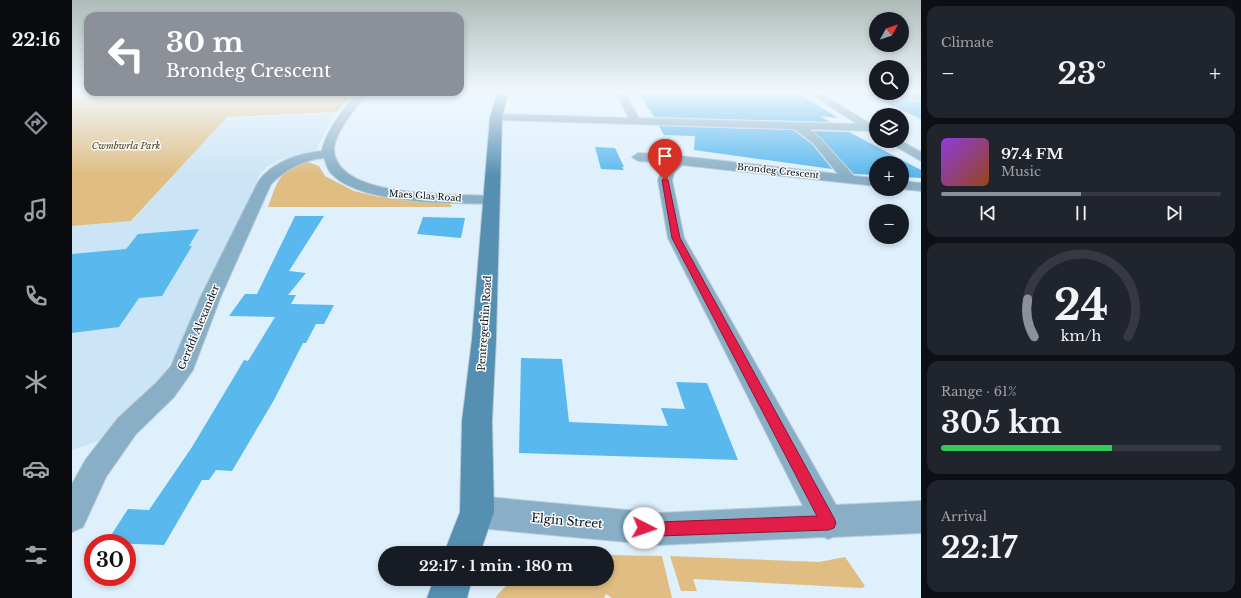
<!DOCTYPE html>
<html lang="en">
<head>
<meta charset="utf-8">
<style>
  body { margin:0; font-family:"Libre Baskerville",serif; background:#20242c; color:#f1f3f6; height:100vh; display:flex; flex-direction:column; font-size:15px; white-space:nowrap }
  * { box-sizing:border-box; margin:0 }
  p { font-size:13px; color:#9ea1a6 }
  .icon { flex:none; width:22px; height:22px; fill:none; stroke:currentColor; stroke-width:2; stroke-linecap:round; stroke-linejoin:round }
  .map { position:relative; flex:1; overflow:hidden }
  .panel { display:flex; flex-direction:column; gap:6px; padding:6px; background:#0d0f14; width:320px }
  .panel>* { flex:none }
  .banner { position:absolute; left:12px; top:12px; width:380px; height:84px; border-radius:12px; box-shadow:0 2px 6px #0003; background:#8c9099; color:#fff; overflow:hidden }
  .needle { width:26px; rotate:50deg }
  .controls { position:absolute; left:797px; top:12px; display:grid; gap:8px }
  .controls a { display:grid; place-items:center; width:40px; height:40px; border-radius:50%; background:#171b24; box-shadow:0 2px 6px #0003; font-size:20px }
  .speed { position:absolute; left:12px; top:534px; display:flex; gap:8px; font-size:20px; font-weight:700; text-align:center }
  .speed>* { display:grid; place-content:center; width:52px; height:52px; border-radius:50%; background:#171b24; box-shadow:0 2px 6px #0003; line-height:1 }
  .speed .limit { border:6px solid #d22; background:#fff; color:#111 }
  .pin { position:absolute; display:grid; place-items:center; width:34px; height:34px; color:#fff; margin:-41px -17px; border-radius:50% 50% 50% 0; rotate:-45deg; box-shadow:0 0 4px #0007 }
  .pin .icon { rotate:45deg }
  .me { position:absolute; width:44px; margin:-22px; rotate:94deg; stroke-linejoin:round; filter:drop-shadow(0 0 3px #0008) }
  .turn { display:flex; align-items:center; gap:14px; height:84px; padding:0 16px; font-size:18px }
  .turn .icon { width:52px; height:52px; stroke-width:2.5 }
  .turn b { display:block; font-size:28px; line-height:34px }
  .big { font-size:30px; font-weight:700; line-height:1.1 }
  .panel .card { flex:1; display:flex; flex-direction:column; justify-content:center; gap:6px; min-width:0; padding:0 14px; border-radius:12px; background:#20242c }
  .panel .dial { align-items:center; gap:0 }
  .dial svg { height:104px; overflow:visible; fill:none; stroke:#363941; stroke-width:7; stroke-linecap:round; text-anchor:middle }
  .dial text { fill:#f1f3f6; stroke:none }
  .song { display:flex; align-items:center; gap:12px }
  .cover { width:48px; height:48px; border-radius:6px; background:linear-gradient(135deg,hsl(270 70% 55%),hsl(20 70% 35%)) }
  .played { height:4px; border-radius:2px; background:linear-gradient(90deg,#8c9099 50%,#363941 50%) }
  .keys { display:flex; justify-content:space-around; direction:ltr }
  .heat { display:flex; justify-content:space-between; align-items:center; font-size:22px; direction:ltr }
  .charge { height:6px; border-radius:3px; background:linear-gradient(90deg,#34c759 61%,#363941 0) }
  .trip { position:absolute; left:306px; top:546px; width:236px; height:40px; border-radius:20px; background:#171b24; box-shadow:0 2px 6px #0003; font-weight:700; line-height:40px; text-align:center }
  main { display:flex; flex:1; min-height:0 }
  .dock { display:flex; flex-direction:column; width:72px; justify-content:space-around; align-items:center; background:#090b0e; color:#9ea1a6 }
  .dock .icon { width:28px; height:28px }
  .dock .selected { color:#8c9099 }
  .dock b { font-size:18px; color:#f1f3f6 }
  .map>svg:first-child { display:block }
</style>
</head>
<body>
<main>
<nav class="dock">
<b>22:16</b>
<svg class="icon selected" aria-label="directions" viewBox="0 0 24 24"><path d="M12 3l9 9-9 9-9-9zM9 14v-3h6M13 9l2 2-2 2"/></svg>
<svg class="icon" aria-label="music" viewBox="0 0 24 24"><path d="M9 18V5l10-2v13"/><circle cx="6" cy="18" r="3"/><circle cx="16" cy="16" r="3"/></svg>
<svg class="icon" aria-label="phone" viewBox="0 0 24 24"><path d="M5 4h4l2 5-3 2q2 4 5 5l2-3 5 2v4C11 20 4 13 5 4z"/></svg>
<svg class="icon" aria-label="climate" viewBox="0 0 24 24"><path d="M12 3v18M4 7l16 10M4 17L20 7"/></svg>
<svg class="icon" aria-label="car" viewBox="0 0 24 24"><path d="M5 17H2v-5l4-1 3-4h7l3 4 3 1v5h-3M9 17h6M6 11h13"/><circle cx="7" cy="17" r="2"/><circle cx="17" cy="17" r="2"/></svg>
<svg class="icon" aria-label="filters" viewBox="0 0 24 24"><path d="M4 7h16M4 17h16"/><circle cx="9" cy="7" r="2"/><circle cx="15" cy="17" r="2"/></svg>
</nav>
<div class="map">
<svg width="849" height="598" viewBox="0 0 849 598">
  <rect width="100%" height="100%" fill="#def0fc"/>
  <!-- built -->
  <path fill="#cce5f6" d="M262,114L244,150L208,160L194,167L188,174L104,355L87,379L62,405L33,439L0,450V226L60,221L154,118Z"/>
  <!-- green -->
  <path fill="#e0bd82" d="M0,92H285L264,112L155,117L59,221L0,226Z
    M236,162L247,166L253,176L282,191L307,197L378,204L380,207H196C205,183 208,167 236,162Z
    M535,555L590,556L600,598H540L534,594L532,598H424L425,595L441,579H535Z
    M598,556L747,562L773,557L793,586L790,588L621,579L625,591H609Z"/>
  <!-- building -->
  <path fill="#59b8ed" d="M566,92H725L766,118L748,116L758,122L582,117Z
    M804,98L849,101V119Z
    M587,126L721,130L740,144L760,169L622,150L623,136L592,135Z
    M741,131L777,132L849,170V178L830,177V163H804V175L782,174Z
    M523,147L543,148L552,167H550L552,170L529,169Z
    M223,216H252L217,271L234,273L216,295H224L219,304L262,305L252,324H244L234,343H231L202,400L160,471L144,470L137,480H130L92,545L34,543L56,509L77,510L120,447L162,377L172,360L176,361L203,317L157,316L173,294H185Z
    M351,217L393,218L389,238L345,234Z
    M127,229L117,246H120L90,296L67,298L47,327L0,333V254L54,249L66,234Z
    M449,358L490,359L497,422L596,426L589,408L613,409L604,382L635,383L666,460L447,453Z"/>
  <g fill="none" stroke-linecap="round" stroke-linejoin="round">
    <!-- street casing -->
    <g stroke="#bcccd7" stroke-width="2">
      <path id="street" d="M287,92H296C285,107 264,129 262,149C262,154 263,157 265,161C283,198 383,194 420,196L425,197L427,200L425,203L420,204C379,203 286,205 258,172C255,168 254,163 252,158C231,160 214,169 199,184L149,296L121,370L102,397L64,434L34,477L11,527L0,532V484L14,459L46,418L84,383L99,366L129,296L186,182C200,162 227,153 250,151C253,132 274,105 287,92Z
        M543,92H552L567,118L785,124L736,92H746L802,126L803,128L798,131L737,129L749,139L782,176L804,178V186L610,165L602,173L600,180L612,238L764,505L849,501V533L761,537L756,539L752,537L587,545L405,528L394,523L389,512L394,501L405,496L587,513L731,506L596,238L586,180L589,172L598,163L566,161L560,157L566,153L590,154L766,174L741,143L722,129L424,120L419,117L424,114L557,118Z
        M814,141H829L849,152V161Z
        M830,181L849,183V191L829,189Z"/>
    </g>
    <!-- secondary casing -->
    <g stroke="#bcccd7" stroke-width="2">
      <path id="secondary" d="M426,92H436L430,117L424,339L420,421L422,512L408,553H372L388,512L390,421L400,339L418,117Z
        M782,92L849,94V100L787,95Z
        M362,579H400L395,598H355Z"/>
    </g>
    <!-- street -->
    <use href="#street" fill="#89afc6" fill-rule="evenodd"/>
    <!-- secondary -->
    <use href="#secondary" fill="#558fb2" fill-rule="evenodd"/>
  </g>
  <!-- sky -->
  <linearGradient id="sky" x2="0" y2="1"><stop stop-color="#aebcb8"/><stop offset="0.52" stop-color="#f0f8fe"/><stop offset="1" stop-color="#f0f8fe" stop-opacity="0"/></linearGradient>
  <rect width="849" height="176" fill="url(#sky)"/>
  <!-- route -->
  <path fill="#e11d48" stroke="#92132f" d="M593,178L596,180L608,238L762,518L764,523L762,528L756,530L587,536L566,533L564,528L566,523L572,520L587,522L745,516L600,238L590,180Z"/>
  <g text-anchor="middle" stroke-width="3" stroke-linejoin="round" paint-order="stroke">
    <!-- far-park labels -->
    <g font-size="9" font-style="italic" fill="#48340f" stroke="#f7fbfd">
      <text x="54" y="149">Cwmbwrla Park</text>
    </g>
    <!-- far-street labels -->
    <g font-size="9" fill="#080e12" stroke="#f7fbfd">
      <text transform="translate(706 171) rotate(6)" y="3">Brondeg Crescent</text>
      <text transform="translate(353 196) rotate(4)" y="3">Maes Glas Road</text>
    </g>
    <!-- street labels -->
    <g font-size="10" fill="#080e12" stroke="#f7fbfd">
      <text transform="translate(412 323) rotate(-86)" y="4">Pentregethin Road</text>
      <text transform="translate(126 327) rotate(-67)" y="4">Gerddi Alexander</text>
    </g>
    <!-- near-street labels -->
    <g font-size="12" fill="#080e12" stroke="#f7fbfd">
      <text transform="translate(495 521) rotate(5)" y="4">Elgin Street</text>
    </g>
  </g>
</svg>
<div class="controls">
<a><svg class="needle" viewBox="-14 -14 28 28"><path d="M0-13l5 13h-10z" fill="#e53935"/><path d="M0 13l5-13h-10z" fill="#9ea1a6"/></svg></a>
<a><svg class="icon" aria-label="search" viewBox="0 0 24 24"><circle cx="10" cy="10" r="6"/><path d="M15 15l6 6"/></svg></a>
<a><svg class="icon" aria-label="layers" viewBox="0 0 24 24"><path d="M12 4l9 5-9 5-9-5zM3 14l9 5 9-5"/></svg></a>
<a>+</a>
<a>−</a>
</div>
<div class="speed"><div class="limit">30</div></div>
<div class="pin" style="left:593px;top:180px;background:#d93025"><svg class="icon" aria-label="arrive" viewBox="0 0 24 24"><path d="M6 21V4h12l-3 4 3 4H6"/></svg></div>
<svg class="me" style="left:572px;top:528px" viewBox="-20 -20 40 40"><circle r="19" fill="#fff"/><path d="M0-13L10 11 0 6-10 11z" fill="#e11d48"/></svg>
<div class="trip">22:17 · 1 min · 180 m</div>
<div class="banner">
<div class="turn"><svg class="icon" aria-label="left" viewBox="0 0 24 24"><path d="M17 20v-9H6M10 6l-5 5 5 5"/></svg><div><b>30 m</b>Brondeg Crescent</div></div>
</div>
</div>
<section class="panel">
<div class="card"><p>Climate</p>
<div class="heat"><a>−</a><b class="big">23°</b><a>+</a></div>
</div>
<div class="card">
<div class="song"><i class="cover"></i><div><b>97.4 FM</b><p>Music</p></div></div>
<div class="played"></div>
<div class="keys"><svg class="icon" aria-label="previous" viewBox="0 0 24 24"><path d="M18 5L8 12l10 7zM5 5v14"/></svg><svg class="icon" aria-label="pause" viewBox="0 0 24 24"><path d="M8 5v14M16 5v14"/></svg><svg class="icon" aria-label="next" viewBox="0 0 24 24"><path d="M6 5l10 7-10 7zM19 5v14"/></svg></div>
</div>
<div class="card dial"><svg viewBox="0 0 100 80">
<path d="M14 69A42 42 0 1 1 86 69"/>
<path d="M14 69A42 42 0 0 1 9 40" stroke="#8c9099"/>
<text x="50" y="56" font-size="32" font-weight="700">24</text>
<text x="50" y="72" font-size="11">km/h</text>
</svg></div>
<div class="card"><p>Range · 61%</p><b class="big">305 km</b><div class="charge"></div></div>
<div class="card"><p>Arrival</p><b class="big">22:17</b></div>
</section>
</main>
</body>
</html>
